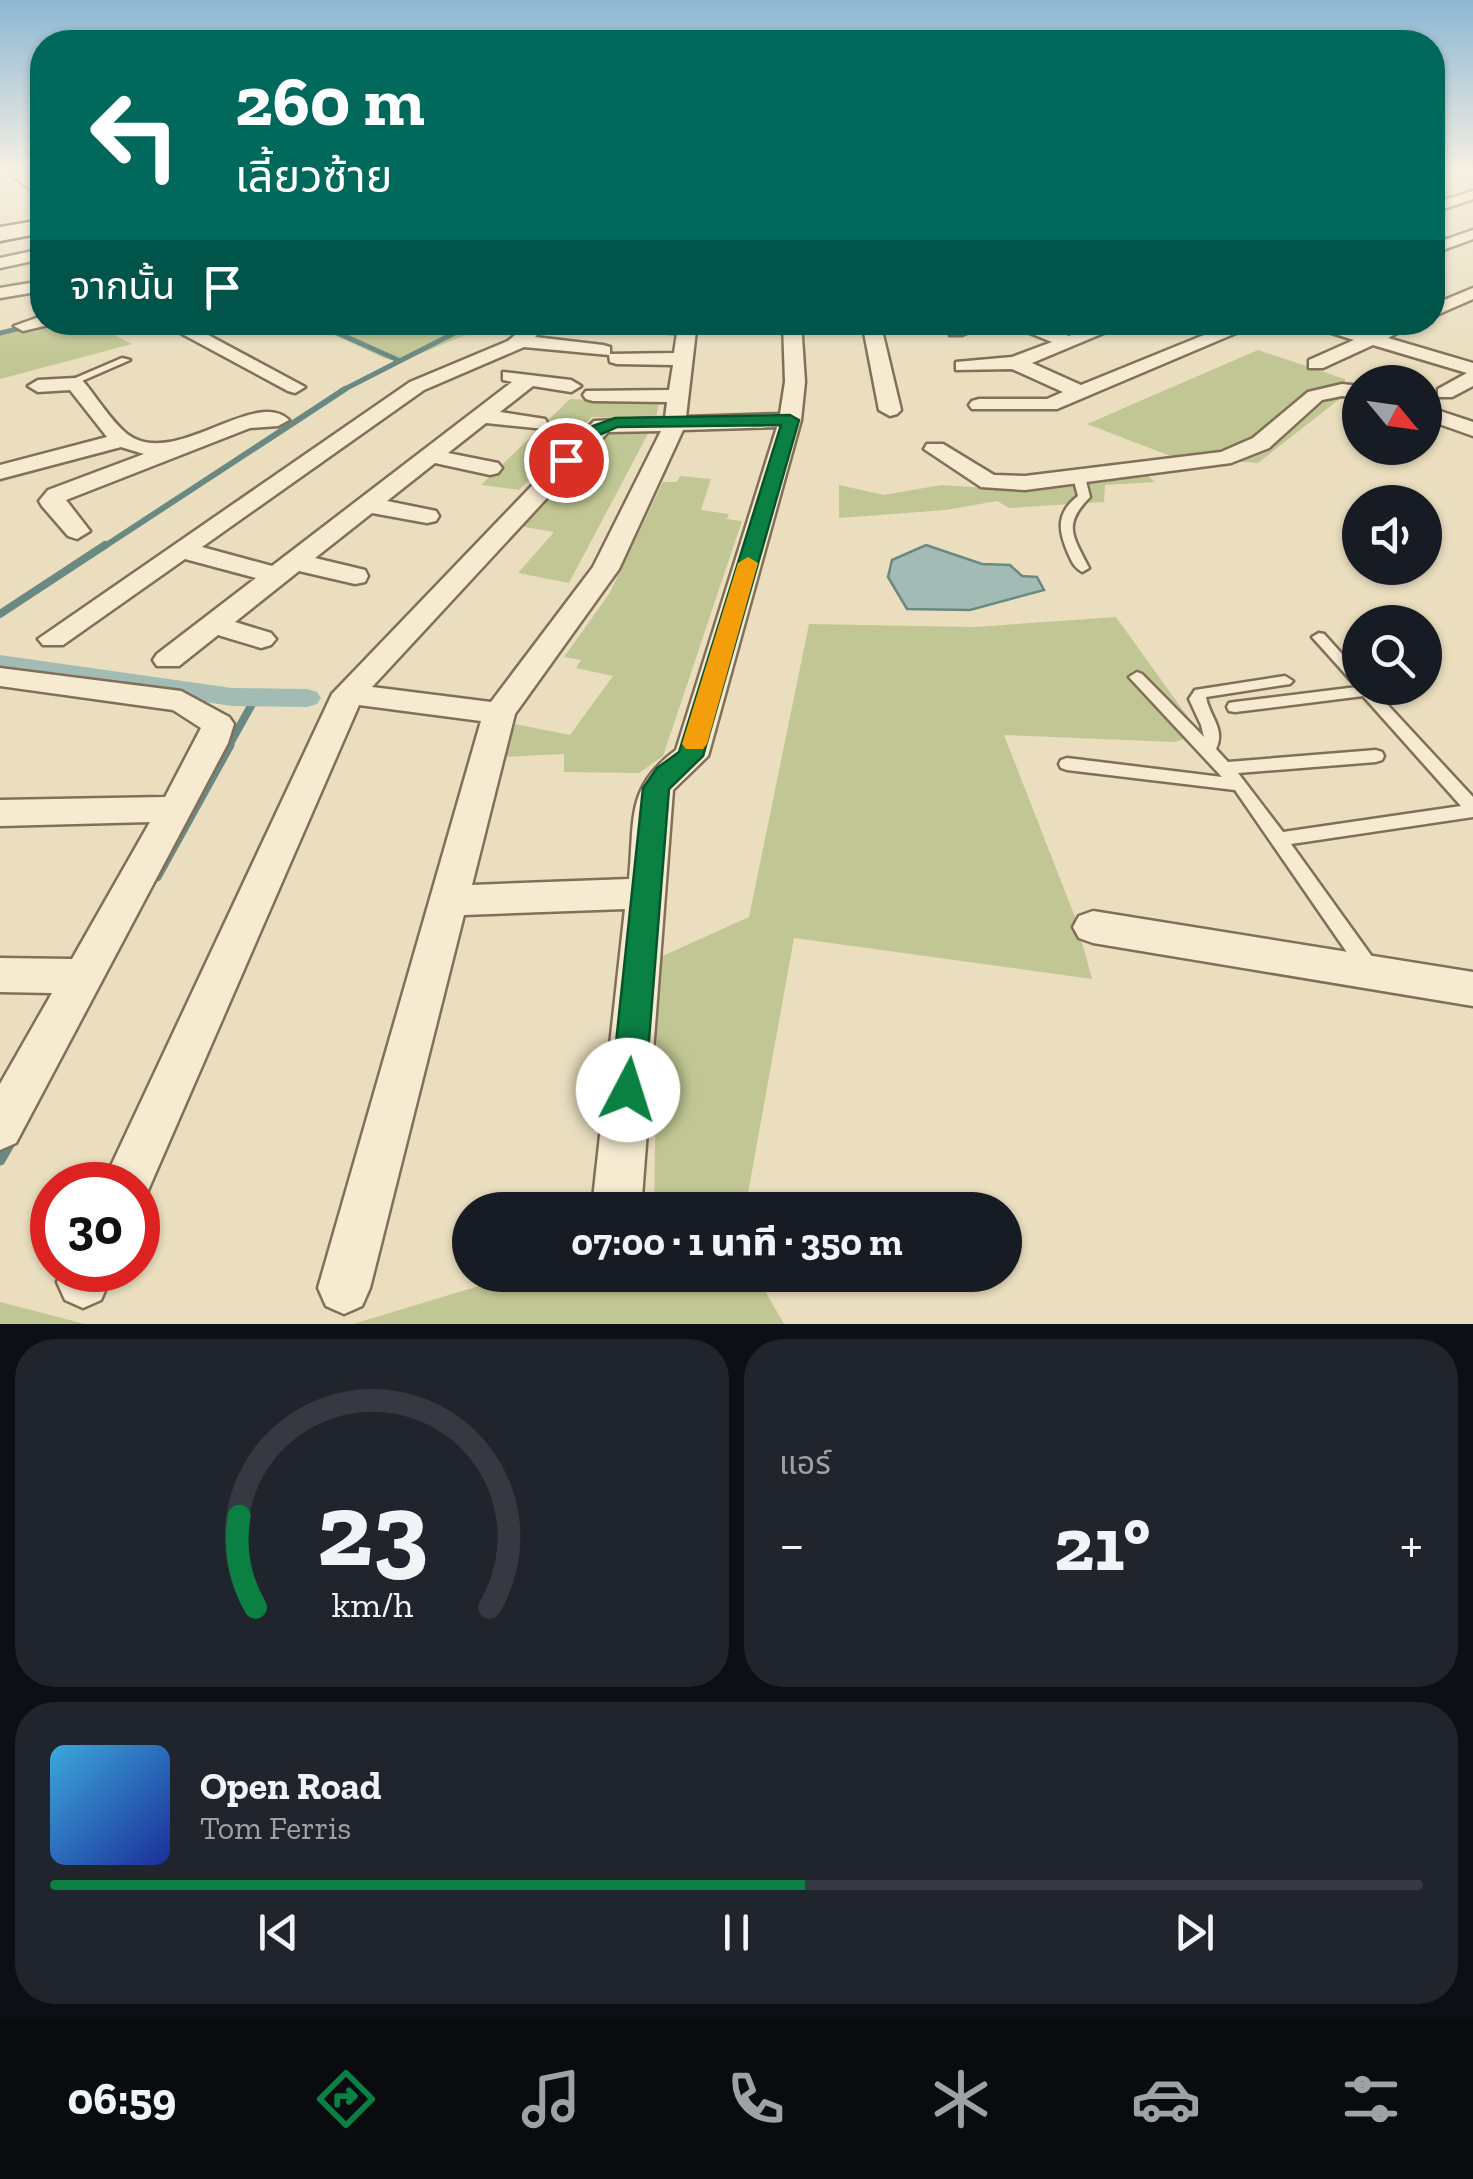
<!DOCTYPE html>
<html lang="th">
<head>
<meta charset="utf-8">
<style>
  body { margin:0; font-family:"Zilla Slab","Noto Sans Thai",serif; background:#20242c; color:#f1f3f6; height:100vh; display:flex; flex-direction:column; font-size:38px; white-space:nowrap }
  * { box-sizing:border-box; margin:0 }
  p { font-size:32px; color:#9ea1a6 }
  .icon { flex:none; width:55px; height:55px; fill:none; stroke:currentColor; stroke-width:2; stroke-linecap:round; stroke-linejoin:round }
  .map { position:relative; height:1324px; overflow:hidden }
  .sheet { display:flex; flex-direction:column; gap:15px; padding:15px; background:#0d0f14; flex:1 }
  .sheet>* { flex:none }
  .hud { position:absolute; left:30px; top:30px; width:1415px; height:305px; border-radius:40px; box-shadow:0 2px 8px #0004; background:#00695c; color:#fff; overflow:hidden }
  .needle { width:65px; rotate:119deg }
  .tools { position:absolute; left:1342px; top:365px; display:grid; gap:20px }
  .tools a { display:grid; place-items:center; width:100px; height:100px; border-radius:50%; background:#171b24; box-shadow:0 2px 8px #0004; font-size:50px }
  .speed { position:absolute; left:30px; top:1162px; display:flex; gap:20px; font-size:50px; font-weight:700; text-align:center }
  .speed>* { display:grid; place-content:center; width:130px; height:130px; border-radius:50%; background:#171b24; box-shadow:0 2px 8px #0004; line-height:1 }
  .speed .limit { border:15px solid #d22; background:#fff; color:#111 }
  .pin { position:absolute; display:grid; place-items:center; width:85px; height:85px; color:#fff; margin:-42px; border:5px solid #fff; border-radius:50%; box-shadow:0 2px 10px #0007 }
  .me { position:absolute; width:110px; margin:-55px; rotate:5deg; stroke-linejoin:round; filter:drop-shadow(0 0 8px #0008) }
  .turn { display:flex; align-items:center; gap:35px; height:210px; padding:0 40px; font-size:45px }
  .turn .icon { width:130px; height:130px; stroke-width:2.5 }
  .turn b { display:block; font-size:70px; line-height:85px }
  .then { display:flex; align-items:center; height:95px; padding:0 40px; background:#0003; gap:20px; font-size:38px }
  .big { font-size:75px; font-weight:800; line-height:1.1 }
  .sheet .widget { flex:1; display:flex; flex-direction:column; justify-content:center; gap:15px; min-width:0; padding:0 35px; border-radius:40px; background:#20242c }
  .sheet .dial { align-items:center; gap:0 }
  .dial svg { height:260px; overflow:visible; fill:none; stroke:#363941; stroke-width:7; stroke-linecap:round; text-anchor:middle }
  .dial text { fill:#f1f3f6; stroke:none }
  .song { display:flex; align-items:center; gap:30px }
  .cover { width:120px; height:120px; border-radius:15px; background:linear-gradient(135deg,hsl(200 70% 55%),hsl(230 70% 35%)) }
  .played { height:10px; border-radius:5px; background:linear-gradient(90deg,#0b8043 55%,#363941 55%) }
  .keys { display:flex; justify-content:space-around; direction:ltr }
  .heat { display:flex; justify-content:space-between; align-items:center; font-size:55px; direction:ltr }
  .sheet .tiles { flex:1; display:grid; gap:15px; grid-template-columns:1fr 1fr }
  .widget:last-child { grid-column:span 2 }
  .trip { position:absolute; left:452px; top:1192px; width:570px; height:100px; border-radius:50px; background:#171b24; box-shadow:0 2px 8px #0004; font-weight:800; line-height:100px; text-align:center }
  .menu { display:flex; height:160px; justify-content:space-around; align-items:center; background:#090b0e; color:#9ea1a6 }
  .menu .icon { width:70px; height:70px }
  .menu .selected { color:#0b8043 }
  .menu b { font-size:45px; color:#f1f3f6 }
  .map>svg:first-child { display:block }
</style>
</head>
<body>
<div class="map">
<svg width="1473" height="1324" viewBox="0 0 1473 1324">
  <rect width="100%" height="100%" fill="#eadebf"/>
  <!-- green -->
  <path fill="#c1c794" d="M51,323H90L132,344L0,379V335Z
    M308,323H486L478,330L400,362L384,358Z
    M1258,350L1345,379L1346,394L1258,463L1173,457L1087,424Z
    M570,399L659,403L656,418L592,417L519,490L481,485Z
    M607,428L650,430L569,583L518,573L554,532L518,526Z
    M1135,464L1155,482L1105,485L1104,502L1009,508L997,501L946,510L839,518V485L884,495L941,485L987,488L1052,483Z
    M680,476L711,479L701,510L729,514L727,519L742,521L663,756L639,773L564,772V754L502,757L515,724L570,735L613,676L576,668L581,660L564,657L609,594L663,482H677Z
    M1116,617L1200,734L1175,742L1004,735L1075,917L1092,979L794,938L745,1210H654L658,958L749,917L809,624L974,627Z
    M515,1275H756L784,1324H353Z
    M0,1302L85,1324H0Z"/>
  <!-- water -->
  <path fill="#a2bcb5" stroke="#6a8982" stroke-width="2.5" d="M926,545L982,564L1010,565L1022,576L1037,577L1044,590L970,610L907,609L888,577L892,560Z"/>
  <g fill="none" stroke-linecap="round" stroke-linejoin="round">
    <!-- stream-far4 -->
    <path stroke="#6a8982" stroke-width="5" d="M313,322L398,360
      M0,333L46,322
      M341,391L476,322"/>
    <!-- stream-far3 -->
    <path stroke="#6a8982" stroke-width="6" d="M102,548L345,389"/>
    <!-- stream-far2 -->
    <path stroke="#6a8982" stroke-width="8" d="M0,614L105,545
      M228,747L256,697"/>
    <!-- stream-far1 -->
    <path stroke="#6a8982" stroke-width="9" d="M157,877L230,745"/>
    <!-- stream -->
    <path stroke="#6a8982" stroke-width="11" d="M0,1160L12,1139"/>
    <!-- canal -->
    <path fill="#a2bcb5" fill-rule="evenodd" d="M0,655L232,688L307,689L317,692L321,698L317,704L307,707L232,706L0,671Z"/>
    <!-- lane casing -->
    <g stroke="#826f58" stroke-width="5">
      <path id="lane" d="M122,358L130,360L75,384L66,382Z
        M1079,473L1085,477L1090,497C1062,525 1073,536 1089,568L1082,572C1074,567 1072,562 1068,553C1058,530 1056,513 1078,496L1073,477Z
        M1319,633L1324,634L1360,674V688H1372L1473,797V817L1291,844L1378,965L1381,971L1378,977L1371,979L1364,977L1235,790L1067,770L1061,768L1059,764L1061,760L1067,758L1222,777L1129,677L1137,672L1142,674L1204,737L1201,725L1189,699L1195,690L1285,676L1293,681L1290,684L1206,697C1209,716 1226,729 1216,749L1228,762L1376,750L1382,752L1384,756L1382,760L1376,762L1238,773L1283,832L1461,806L1363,696L1235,712L1229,711L1227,707L1229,703L1235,702L1357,687L1312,637Z"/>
    </g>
    <!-- street casing -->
    <g stroke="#826f58" stroke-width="5">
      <path id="street" d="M11,171H21L42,187V197L12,176Z
        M1473,191V199L1432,213V204Z
        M1473,230V239L1432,254V244Z
        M42,249V259L0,268V258Z
        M42,281V291L0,298V288Z
        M1473,288V299L1432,317V305Z
        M42,316V322L48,325L23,331L14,326Z
        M160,322H184L305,387L295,393L288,391Z
        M530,322H550L535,337L603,345L610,347V354L674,353L677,333L629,331L623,330L622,322H697L686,417L780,414L785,382L783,322H801L805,382L801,420L708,756L673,790L641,1210L592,1208L625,909L464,915L370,1288L362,1306L344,1314L326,1306L318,1288L481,721L359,705L143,1202L138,1204V1185H102L332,694L594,421L665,418L667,402L593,401L586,399L583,395L586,391L669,390L673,365L617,364L610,362L609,355L524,347L424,390L202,547L272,566L512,382L503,380V372L571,380L581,386L571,392L533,386L500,412L545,419L548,424L545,429L486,423L448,453L498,463L502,468L498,473L490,475L435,463L387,501L436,511L439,516L436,521L427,523L372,513L315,558L365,570L368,576L365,582L355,584L299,571L235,622L271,633L276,639L271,645L261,648L218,635L179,666H157L153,660L157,654L256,578L185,559L63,645H43L38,639L410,382L508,341ZM777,427L676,750C625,788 635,820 629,879L472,885L515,714L619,569L683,430ZM661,431L593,567L491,702L372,687L608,432Z
        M862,322H880L901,410L897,414L890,416L879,410Z
        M963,322H991L962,335H950V327Z
        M1002,322H1030L1069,336L1103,322H1130L1032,363L1081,385L1236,322H1262L1057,409H972L969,405L972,401L979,399H1047L1063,392L1012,369L956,370V362L1012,357L1052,342Z
        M1318,322H1336L1370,333L1392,322H1417L1388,338L1473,363V386L1452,397H1438V389L1467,373L1373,345L1323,368H1309V360L1354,340L1319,329Z
        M75,378L82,380C96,396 110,420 127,434C174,470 254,387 289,420L278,426L250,428L66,500L90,531L77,539L68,536L42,506L39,501L48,490L144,454L121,447L0,479V465L107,437L70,390L38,392L28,386L38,380Z
        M1342,384L1360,386V398L1342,396L1322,400L1269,448L1231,463L1025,490L981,487L924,449L927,444H943L994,475L1025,476L1221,452L1253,438L1308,392Z
        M1425,406L1473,422V436L1425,419Z
        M0,668L181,691L229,717L234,724L228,743L16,1143L0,1150V1084L52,993L0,992V958L72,959L150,822L0,826V800L165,797L201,728L173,710L0,686Z
        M1093,911L1473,972V1006L1093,943L1079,938L1073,927L1079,916Z
        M62,1270H114L101,1300L83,1308L65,1300L57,1282Z"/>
    </g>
    <!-- secondary casing -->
    <g stroke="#63503c" stroke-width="5">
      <path id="secondary" d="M42,220V233L0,241V227Z"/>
    </g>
    <!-- lane -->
    <use href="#lane" fill="#f6ebd1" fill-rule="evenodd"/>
    <!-- street -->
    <use href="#street" fill="#f6ebd1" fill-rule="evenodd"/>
    <!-- secondary -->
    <use href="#secondary" fill="#f6ebd1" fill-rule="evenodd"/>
  </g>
  <!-- sky -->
  <linearGradient id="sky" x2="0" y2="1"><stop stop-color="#8cb7d4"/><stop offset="0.48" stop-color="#f6f0e2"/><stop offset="1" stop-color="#f6f0e2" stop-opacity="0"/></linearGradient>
  <rect width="1473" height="356" fill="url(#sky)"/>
  <!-- route -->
  <path fill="#0b8043" stroke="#07532c" stroke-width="2.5" d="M790,415L799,420L703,756L669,789L645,1090L640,1101L628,1106L616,1101L611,1090L643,788L657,768L679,752L781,425L617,427L599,435L572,464L557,460L587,428L615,418Z"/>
  <!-- slow -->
  <path fill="#f59e0b" d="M748,557L758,563L707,744L703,749H686L682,744L738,563Z"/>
</svg>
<div class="tools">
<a><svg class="needle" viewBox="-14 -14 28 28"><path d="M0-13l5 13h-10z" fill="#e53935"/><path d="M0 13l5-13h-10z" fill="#9ea1a6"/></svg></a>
<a><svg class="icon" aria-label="sound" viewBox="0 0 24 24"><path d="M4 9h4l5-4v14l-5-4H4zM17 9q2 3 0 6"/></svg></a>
<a><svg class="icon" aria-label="search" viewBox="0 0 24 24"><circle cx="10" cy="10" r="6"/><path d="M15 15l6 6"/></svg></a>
</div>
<div class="speed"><div class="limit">30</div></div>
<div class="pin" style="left:566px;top:460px;background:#d93025"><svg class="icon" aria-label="arrive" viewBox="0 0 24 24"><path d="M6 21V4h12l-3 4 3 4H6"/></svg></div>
<svg class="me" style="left:628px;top:1090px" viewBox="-20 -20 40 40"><circle r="19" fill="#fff"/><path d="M0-13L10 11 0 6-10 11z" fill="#0b8043"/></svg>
<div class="trip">07:00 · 1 นาที · 350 m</div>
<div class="hud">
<div class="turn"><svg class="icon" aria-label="left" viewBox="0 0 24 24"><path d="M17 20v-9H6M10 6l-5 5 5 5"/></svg><div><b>260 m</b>เลี้ยวซ้าย</div></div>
<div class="then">จากนั้น<svg class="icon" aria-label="arrive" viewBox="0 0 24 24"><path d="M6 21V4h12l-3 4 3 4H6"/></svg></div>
</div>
</div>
<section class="sheet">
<div class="tiles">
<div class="widget dial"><svg viewBox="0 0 100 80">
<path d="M14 69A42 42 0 1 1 86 69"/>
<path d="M14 69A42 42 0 0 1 9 41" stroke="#0b8043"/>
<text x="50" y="56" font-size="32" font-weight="700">23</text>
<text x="50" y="72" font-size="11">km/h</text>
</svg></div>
<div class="widget"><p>แอร์</p>
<div class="heat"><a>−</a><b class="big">21°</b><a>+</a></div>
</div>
<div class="widget">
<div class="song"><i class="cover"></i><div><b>Open Road</b><p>Tom Ferris</p></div></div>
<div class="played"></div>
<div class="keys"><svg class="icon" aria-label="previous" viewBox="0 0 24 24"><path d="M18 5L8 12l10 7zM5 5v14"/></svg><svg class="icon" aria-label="pause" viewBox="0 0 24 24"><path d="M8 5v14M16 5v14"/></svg><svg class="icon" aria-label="next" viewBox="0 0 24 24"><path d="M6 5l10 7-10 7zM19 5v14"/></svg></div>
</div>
</div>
</section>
<nav class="menu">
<b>06:59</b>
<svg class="icon selected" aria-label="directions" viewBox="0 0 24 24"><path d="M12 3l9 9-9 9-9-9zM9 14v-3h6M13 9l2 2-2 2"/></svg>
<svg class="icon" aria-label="music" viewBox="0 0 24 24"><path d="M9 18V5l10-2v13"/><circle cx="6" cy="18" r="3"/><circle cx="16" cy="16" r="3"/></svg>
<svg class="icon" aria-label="phone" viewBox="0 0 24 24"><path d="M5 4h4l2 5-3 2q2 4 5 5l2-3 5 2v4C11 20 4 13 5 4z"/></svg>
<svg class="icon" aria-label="climate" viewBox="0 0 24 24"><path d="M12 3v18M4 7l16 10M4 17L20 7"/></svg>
<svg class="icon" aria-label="car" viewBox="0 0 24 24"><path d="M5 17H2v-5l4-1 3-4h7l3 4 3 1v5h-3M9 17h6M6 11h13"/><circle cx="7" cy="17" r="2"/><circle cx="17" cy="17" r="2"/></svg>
<svg class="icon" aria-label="filters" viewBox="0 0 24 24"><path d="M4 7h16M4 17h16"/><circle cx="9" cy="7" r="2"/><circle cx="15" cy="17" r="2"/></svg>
</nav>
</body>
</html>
